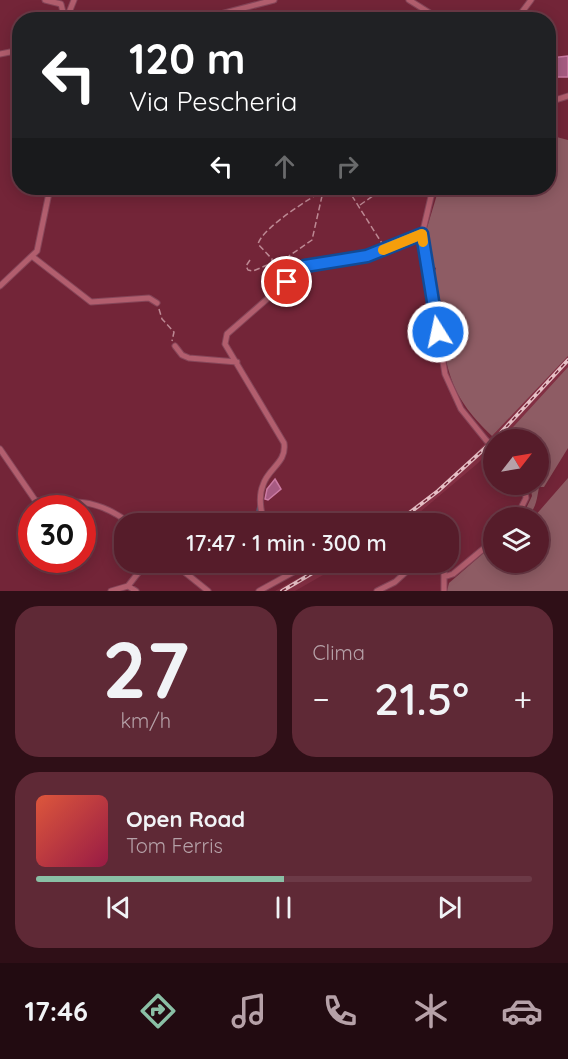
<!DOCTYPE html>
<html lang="it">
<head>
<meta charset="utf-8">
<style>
  body { margin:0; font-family:Quicksand,sans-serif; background:#5f2936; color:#f1f3f6; height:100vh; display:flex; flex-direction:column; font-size:22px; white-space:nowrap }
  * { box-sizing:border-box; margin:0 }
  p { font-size:20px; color:#b6a1a8 }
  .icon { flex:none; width:33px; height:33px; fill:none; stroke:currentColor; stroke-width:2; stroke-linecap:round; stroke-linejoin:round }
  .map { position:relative; height:591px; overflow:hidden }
  .side { display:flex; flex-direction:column; gap:15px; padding:15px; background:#2f0f17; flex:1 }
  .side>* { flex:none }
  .top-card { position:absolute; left:12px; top:12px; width:544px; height:183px; border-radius:24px; box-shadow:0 3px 15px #0003,0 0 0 2px #6c3a47; background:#202124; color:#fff; overflow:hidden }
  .needle { width:39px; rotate:59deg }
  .buttons { position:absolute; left:483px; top:429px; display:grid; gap:12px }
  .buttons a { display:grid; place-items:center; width:66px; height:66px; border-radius:50%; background:#561c2a; box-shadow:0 3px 15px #0003,0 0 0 2px #6c3a47; font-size:30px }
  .speed { position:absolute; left:18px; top:495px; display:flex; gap:12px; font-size:30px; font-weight:700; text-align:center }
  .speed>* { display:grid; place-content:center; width:78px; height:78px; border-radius:50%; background:#561c2a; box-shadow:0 3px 15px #0003,0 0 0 2px #6c3a47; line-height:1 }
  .speed .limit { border:9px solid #d22; background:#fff; color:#111 }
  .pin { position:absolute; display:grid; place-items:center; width:51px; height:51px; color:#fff; margin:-26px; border:3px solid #fff; border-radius:50%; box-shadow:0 2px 6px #0007 }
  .me { position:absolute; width:66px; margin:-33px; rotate:350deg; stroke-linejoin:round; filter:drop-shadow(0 0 4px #0008) }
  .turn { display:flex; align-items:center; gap:21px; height:126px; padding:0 18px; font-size:27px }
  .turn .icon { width:78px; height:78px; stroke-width:2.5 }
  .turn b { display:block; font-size:42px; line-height:51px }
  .lanes { display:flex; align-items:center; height:57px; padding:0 18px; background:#0003; justify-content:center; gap:30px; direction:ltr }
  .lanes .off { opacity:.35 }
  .big { font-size:45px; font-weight:600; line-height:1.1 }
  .side .widget { flex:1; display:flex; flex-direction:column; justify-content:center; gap:9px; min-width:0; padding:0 21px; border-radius:24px; background:#5f2936 }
  .side .dial { align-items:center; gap:0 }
  .dial b { font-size:78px; line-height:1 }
  .song { display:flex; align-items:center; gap:18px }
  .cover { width:72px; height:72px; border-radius:9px; background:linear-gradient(135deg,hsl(10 70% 55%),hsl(340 70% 35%)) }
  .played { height:6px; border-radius:3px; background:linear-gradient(90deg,#8abfa5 50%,#6c3a47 50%) }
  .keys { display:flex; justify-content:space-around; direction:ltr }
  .heat { display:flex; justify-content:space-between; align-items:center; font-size:33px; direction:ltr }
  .side .tiles { flex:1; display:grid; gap:15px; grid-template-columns:1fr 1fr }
  .widget:last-child { grid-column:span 2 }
  .trip { position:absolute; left:114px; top:513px; width:345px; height:60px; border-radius:24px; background:#561c2a; box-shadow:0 3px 15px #0003,0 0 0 2px #6c3a47; font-weight:600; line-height:60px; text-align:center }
  .dock { display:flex; height:96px; justify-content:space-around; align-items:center; background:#220b11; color:#b6a1a8 }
  .dock .icon { width:42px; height:42px }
  .dock .selected { color:#8abfa5 }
  .dock b { font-size:27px; color:#f1f3f6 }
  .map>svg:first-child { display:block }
</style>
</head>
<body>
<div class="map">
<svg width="568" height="591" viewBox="0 0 568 591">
  <rect width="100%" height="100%" fill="#732538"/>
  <!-- built -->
  <path fill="#832f43" d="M568,356V367L502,439L494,440L493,448L477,464L407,523L390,524L436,490L470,459Z
    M325,563H344L295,591H275Z"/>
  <!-- green -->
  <path fill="#8e5c64" d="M549,135L568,140V356L492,436C445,391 447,367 438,306L441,301L437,299L433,277L436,268L431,265L426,231L439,188H549Z
    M568,367V448L544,487H539C537,499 536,509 527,517H522L532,496L530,485L538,484V440L502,439Z
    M568,478V591H447L449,583L486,551L493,548L494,562H538V518L534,517Z"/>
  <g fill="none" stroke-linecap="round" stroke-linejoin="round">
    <!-- stream -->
    <path stroke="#4d617b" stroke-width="1.5" d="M255,524L258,505
      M273,562L282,575"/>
  </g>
  <!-- building -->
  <path fill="#a75b82" stroke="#cb7ba3" stroke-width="1.5" d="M568,56V77H556L557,93H551L549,76L551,58Z
    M275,479L281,489L268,500L265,499L267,489Z"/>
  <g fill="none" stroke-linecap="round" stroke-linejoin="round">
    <!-- minor casing -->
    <g stroke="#864659" stroke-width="7">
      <path id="minor" d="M45,0L61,4L65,20
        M409,0L441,20
        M66,20L74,0
        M198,20L274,0
        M516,20L531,0
        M0,54L20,50
        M549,102L568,96
        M433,188L422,235L445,374L461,409L486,440
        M33,257L91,302L149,298L157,303
        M0,286L37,251L50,188
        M175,346L182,355L189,358L237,362
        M0,449L35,500C47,506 60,502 73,502C92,501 115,511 130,524
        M516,518L526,498L524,484
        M264,524C261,511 258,497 263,485C268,468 287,463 284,443L225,344L227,334L305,266L367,257L422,235
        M172,562L208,591
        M202,562H208
        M179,568L181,565L190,562
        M444,577L453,574L494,540
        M128,586L142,568L149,562
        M111,591L128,586L136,591
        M259,591L308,564
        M377,591L395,582L417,562
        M444,591V562"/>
    </g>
    <!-- path -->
    <path stroke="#bd8994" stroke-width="1.5" stroke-dasharray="6 3" stroke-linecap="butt" d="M347,188L383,245
      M360,205L374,195L375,188
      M250,260L246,266L248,270L253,271L272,263V259L258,244C263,227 311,198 327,188
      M274,261L275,268L284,279
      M284,278L289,256L312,240L322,196L316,188
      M159,309L162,319L174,332L172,341"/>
    <!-- minor -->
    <use href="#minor" stroke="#b25e6e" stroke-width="5"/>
    <!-- rail casing -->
    <g stroke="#e6c0c6" stroke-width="4">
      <path id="rail" d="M494,440L568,360
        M395,524L438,491L494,440
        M282,591L331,562"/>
    </g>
    <!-- rail -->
    <use href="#rail" stroke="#732538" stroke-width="1.5" stroke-dasharray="4.5" stroke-linecap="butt"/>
    <!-- minor-bridge casing -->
    <g stroke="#864659" stroke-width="7" stroke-linecap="butt">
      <path id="minor-bridge" d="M486,440L494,448"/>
    </g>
    <!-- minor-bridge -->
    <use href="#minor-bridge" stroke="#b25e6e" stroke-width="5"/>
  </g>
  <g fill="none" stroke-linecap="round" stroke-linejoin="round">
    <!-- route casing -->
    <g stroke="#114b97" stroke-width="15">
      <path id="route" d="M287,282L305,266L367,256L422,234L438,332"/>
    </g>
    <!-- route -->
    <use href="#route" stroke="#1a73e8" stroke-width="10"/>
    <!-- slow -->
    <path stroke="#f59e0b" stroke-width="10" d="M383,250L422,234L423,242"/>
  </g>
</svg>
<div class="buttons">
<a><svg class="needle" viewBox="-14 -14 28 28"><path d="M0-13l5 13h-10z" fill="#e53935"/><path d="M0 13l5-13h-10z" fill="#b6a1a8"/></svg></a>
<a><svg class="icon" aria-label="layers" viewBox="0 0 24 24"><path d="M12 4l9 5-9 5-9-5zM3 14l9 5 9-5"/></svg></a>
</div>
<div class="speed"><div class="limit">30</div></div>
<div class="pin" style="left:287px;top:282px;background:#d93025"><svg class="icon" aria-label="arrive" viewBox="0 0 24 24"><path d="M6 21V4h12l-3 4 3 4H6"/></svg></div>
<svg class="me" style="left:438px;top:332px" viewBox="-20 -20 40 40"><circle r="17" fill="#1a73e8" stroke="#fff" stroke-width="3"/><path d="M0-11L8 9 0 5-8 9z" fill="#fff"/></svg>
<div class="trip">17:47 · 1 min · 300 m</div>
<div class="top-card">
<div class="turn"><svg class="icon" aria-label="left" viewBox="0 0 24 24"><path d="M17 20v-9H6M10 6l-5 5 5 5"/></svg><div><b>120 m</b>Via Pescheria</div></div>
<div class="lanes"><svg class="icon" aria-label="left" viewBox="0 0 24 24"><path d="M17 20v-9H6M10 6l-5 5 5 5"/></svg><svg class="icon off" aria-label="ahead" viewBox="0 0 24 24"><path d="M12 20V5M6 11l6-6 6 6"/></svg><svg class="icon off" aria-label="right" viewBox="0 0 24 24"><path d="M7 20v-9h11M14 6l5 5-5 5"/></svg></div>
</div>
</div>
<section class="side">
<div class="tiles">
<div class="widget dial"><b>27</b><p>km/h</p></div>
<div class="widget"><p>Clima</p>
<div class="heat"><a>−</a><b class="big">21.5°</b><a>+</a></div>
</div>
<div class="widget">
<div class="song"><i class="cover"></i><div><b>Open Road</b><p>Tom Ferris</p></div></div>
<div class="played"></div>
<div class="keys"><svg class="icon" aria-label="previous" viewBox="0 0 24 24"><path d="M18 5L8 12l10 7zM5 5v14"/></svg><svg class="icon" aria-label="pause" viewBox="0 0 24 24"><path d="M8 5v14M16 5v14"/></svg><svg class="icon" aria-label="next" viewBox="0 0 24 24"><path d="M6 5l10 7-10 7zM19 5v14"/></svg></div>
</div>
</div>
</section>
<nav class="dock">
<b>17:46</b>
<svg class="icon selected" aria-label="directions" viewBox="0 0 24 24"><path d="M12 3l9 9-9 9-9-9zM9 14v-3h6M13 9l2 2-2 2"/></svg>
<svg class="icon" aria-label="music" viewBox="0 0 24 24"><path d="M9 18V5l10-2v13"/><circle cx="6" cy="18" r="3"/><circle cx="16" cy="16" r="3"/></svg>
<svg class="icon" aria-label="phone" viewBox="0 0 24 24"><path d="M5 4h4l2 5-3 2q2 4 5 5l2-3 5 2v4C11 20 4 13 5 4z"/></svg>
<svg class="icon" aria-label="climate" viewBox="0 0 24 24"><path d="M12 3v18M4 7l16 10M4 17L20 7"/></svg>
<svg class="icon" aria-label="car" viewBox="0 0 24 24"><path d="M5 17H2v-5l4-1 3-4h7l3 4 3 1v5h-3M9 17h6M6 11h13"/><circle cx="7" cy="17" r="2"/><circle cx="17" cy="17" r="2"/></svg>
</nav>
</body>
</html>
